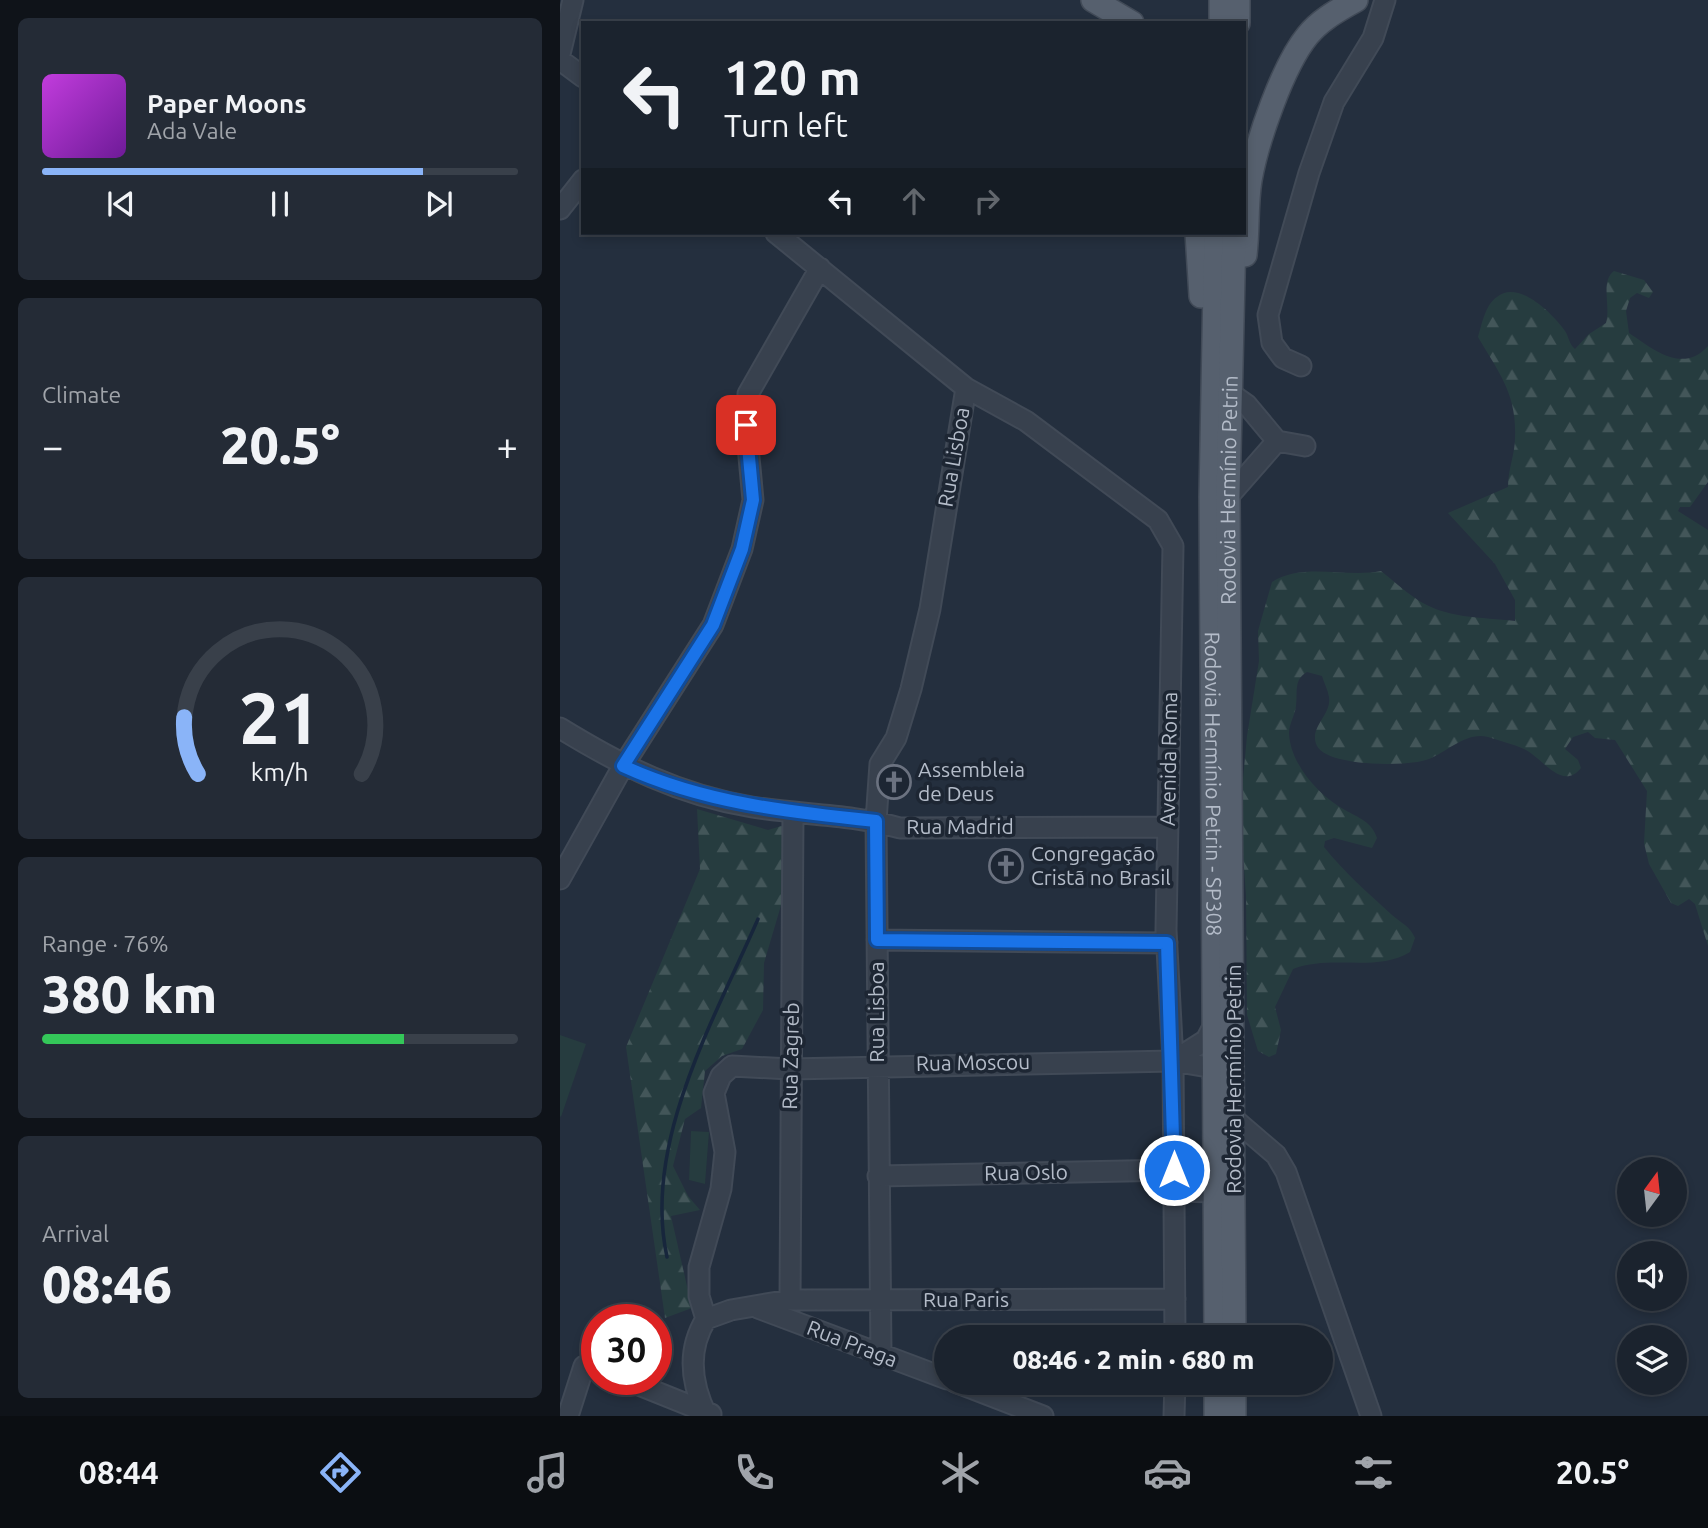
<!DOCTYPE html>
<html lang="en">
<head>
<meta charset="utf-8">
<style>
  body { margin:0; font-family:Ubuntu,sans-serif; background:#242b36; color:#f1f3f6; height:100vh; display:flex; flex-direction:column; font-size:26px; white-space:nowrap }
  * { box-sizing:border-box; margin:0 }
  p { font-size:23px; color:#a0a4aa }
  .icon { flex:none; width:38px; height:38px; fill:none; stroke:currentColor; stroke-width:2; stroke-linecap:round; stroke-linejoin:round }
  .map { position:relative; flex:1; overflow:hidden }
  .side { display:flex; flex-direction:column; gap:18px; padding:18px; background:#0f1319; width:560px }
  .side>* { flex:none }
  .hud { position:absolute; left:21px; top:21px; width:665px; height:214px; border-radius:0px; box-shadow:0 4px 10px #0003,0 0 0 2px #39404a; background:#1b232e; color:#f1f3f6; overflow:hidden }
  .needle { width:46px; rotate:15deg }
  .controls { position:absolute; left:1057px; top:1157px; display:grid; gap:14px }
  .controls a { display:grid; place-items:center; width:70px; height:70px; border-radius:50%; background:#1b232e; box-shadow:0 4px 10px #0003,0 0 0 2px #39404a; font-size:35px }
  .speed { position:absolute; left:21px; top:1304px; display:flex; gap:14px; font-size:35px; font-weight:700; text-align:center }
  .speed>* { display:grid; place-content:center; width:91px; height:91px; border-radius:50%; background:#1b232e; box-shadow:0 4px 10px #0003,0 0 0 2px #39404a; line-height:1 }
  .speed .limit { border:10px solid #d22; background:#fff; color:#111 }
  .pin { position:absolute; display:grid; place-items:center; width:60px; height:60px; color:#fff; margin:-30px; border-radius:14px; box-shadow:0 4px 10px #0006 }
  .me { position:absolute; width:77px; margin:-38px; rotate:0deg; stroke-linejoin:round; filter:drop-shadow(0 0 5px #0008) }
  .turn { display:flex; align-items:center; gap:24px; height:147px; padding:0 28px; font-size:32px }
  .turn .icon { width:91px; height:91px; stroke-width:2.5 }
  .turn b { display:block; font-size:49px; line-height:60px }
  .lanes { display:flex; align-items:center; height:66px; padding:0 28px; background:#0003; justify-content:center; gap:35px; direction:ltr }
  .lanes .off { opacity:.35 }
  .big { font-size:52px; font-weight:800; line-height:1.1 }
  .side .card { flex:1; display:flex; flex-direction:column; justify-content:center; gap:10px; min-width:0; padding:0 24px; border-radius:10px; background:#242b36 }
  .side .dial { align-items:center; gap:0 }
  .dial svg { height:182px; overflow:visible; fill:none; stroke:#39404a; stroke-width:7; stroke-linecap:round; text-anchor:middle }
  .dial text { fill:#f1f3f6; stroke:none }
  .song { display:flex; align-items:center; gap:21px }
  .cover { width:84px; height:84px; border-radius:10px; background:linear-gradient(135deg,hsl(290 70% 55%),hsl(280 70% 35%)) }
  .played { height:7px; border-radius:4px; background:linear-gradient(90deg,#8ab4f8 80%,#39404a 80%) }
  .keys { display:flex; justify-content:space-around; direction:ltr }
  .heat { display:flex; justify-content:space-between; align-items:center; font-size:38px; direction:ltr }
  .charge { height:10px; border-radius:5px; background:linear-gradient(90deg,#34c759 76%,#39404a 0) }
  .trip { position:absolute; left:374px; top:1325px; width:399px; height:70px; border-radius:35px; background:#1b232e; box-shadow:0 4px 10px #0003,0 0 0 2px #39404a; font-weight:800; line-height:70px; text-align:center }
  .tabs { display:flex; height:112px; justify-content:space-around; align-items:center; background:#0b0e12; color:#a0a4aa }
  .tabs .icon { width:49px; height:49px }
  .tabs .active { color:#8ab4f8 }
  .tabs b { font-size:32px; color:#f1f3f6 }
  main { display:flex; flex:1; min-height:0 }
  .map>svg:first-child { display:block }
</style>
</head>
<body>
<main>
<section class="side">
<div class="card">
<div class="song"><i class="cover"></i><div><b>Paper Moons</b><p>Ada Vale</p></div></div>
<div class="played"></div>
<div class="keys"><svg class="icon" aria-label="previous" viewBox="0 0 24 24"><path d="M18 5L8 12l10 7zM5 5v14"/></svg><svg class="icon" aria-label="pause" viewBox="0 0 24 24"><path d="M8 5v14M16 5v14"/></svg><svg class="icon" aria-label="next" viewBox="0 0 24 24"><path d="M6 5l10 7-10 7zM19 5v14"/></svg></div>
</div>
<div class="card"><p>Climate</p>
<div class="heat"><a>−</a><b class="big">20.5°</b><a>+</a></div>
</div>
<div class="card dial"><svg viewBox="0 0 100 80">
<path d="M14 69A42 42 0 1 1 86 69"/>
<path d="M14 69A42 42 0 0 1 8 44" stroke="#8ab4f8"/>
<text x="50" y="56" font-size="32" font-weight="700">21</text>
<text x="50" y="72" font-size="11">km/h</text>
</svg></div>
<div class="card"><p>Range · 76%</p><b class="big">380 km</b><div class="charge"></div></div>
<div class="card"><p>Arrival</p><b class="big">08:46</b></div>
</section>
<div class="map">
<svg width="1148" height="1416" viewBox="0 0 1148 1416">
  <defs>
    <pattern id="forest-firs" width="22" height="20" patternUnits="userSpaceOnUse" patternTransform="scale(1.75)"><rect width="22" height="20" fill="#263c3f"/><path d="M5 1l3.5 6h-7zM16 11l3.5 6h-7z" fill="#435659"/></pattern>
  </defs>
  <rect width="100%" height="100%" fill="#242f3e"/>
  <!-- forest -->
  <path fill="url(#forest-firs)" d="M1054,271L1084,280L1093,292L1089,298L1077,293L1070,298L1066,311L1069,333C1094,350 1123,374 1148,346V482L1130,507H1120L1118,511L1148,530V946L1135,904L1129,899L1118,906L1111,903L1089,864L1084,843L1087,791L1055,740L1035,738L1028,732L1013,737L1005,749L1018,760L1021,768C1002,792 982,757 964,749C953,744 940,741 928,737C907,731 888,751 869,759C850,767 768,767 757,746C748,727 772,715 769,697C768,690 764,683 762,676L747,672C733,680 738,693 736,706C735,715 729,724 729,733C730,764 759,796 785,810C799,818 812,822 817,838L812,848L774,838L765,841L764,847C784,872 808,893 832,915C841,923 850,926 855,938L850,952C815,973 773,954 733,969L715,1007L721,1030L716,1054L709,1057L698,1051L687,1015L686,896L680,811L687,736L699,661L698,631L712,582C743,562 785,578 821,571C833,580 843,590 855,598C884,619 922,617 955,621V600L935,564L888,513L948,487C948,469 955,454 955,438C957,394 939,373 918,337C922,324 925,305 937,297C958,279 993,314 1005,331C1009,337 1009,344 1015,349L1029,334L1046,323C1051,306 1040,281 1054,271Z
    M137,809L208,830L228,824L230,851L222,902L204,963L203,1010L182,1049L162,1056L145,1071L141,1108L125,1119L113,1166L128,1196L140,1210L111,1216L132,1308L105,1318L66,1047L140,869Z"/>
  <!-- park -->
  <path fill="#263c3f" d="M0,1035L26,1044L1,1117L0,1116Z
    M131,1131L149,1132L145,1184L129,1180Z"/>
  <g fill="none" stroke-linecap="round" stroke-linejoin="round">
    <!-- stream -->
    <path stroke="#17263c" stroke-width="3.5" d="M107,1257C82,1144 154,1020 198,919"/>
    <!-- minor casing -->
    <g stroke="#414a57" stroke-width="23">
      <path id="minor" d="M0,54L13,0
        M0,60L23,77
        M0,209L23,180
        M216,233L406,388L466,421L598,520L613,546L606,930L613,1061L615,1337
        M741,366L723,358L712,343L708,315L749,173L774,102L813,38L825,0
        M670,393L687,405L717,441L745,446
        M668,497L717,441
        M0,728C62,766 119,795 192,807C241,815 292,814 340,828L608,827
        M0,879L63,766L153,625L182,549L193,500L186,425L188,394L260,268
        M317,940L607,943
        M655,1023L646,1040L613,1061L648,1067L656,1080
        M674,1119L716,1155L726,1172L811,1416
        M318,1176L614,1170
        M614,1191L657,1192
        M230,1300L233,812
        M198,1308L387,1379
        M146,1319L139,1296V1267L161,1189L165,1152L154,1093L161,1076L172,1066L230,1069L613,1061
        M321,1354L316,821L320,764L336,738L351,689L370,609L406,388
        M64,1379L151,1414
        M395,1382L483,1416
        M8,1416L24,1366L37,1368
        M147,1416C131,1384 127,1350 146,1319L171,1310L230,1300L615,1299
        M614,1416L615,1382"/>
    </g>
    <!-- major casing -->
    <g stroke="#414a57" stroke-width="26">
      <g id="major">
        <path d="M533,0L572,23"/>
        <path d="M661,23V0"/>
        <path d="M678,23V0"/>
        <path d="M637,233L641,296"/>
        <path id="s1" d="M656,233L651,497L656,1337"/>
        <path d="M685,255C688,230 686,204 690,180C697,141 723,65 748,35C761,19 779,10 796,0"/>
        <path id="s2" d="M674,1337L668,497L674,233"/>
        <path d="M674,1382V1416"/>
        <path d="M656,1416V1382"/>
      </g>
    </g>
    <!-- minor -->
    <use href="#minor" stroke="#38414e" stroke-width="19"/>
    <!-- major -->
    <use href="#major" stroke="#56606e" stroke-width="23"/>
  </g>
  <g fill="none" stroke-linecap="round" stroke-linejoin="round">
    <!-- route casing -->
    <g stroke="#114b97" stroke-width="18">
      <path id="route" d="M186,425L193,500L182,549L153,625L63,766C143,803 229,812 316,821L317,940L607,943L614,1170"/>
    </g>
    <!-- route -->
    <use href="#route" stroke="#1a73e8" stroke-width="12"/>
  </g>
  <!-- icons -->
  <defs>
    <g id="church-ring" transform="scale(1.75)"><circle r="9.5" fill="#1d2633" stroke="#6b7280" stroke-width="1.5"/><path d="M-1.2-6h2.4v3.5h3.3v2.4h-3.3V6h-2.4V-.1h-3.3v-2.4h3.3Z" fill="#6b7280"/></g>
  </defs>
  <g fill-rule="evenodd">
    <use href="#church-ring" x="334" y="782"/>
    <use href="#church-ring" x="446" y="866"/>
  </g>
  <g text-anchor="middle" stroke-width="7" stroke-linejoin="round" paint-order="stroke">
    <!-- street labels -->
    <g font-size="21" fill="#b4bcc9" stroke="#1d2633">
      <text transform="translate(394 457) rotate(-80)" y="7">Rua Lisboa</text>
      <text dy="7" stroke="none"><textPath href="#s2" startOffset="847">Rodovia Hermínio Petrin</textPath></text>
      <text transform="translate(609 759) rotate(-89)" y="7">Avenida Roma</text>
      <text dy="7" stroke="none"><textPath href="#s1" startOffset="551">Rodovia Hermínio Petrin - SP308</textPath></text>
      <text x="400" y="834">Rua Madrid</text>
      <text transform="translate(317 1012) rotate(-90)" y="7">Rua Lisboa</text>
      <text transform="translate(231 1056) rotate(-89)" y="7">Rua Zagreb</text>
      <text transform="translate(413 1063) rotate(-1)" y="7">Rua Moscou</text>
      <text transform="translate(674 1079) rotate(-90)" y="7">Rodovia Hermínio Petrin</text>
      <text transform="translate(466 1173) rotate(-1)" y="7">Rua Oslo</text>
      <text x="406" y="1307">Rua Paris</text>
      <text transform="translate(292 1344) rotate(21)" y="7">Rua Praga</text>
    </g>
    <!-- poi labels -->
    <g font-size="21" fill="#b4bcc9" stroke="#1d2633" text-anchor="start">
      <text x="358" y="777">Assembleia<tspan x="358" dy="24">de Deus</tspan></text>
      <text x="471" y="861">Congregação<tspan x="471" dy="24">Cristã no Brasil</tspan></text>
    </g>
  </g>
</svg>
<div class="controls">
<a><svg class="needle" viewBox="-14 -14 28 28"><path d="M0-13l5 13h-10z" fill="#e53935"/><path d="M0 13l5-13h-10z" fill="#a0a4aa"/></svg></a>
<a><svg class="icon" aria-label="sound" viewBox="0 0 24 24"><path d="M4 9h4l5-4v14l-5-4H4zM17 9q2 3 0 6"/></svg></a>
<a><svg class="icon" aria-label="layers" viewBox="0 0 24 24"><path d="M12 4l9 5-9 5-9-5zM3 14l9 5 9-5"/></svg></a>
</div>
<div class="speed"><div class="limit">30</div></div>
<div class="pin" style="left:186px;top:425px;background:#d93025"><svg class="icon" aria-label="arrive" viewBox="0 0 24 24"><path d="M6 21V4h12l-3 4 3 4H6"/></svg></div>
<svg class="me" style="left:614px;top:1170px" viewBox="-20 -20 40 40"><circle r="17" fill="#1a73e8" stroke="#fff" stroke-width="3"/><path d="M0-11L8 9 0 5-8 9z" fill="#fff"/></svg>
<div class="trip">08:46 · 2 min · 680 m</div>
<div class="hud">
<div class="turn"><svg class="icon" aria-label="left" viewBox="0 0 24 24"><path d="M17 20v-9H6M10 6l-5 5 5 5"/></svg><div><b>120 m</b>Turn left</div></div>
<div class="lanes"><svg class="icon" aria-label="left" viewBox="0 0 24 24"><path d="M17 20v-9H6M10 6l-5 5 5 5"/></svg><svg class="icon off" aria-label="ahead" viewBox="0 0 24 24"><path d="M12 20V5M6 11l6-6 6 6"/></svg><svg class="icon off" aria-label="right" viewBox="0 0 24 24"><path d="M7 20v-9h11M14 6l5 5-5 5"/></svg></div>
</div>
</div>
</main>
<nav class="tabs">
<b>08:44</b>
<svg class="icon active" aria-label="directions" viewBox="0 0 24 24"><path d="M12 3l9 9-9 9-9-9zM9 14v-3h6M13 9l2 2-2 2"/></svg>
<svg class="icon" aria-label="music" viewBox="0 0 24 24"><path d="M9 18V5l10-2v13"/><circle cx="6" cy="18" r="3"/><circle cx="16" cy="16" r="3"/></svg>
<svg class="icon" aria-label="phone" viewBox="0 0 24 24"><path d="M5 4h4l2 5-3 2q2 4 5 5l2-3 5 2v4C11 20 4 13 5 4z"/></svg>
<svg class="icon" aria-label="climate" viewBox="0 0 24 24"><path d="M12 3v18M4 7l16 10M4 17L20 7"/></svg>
<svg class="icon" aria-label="car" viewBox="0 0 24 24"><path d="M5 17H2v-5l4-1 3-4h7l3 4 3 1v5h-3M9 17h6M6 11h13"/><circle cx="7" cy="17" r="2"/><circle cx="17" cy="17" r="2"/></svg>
<svg class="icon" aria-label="filters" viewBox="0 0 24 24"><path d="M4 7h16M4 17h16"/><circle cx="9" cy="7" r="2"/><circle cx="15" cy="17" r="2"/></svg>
<b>20.5°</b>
</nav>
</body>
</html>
